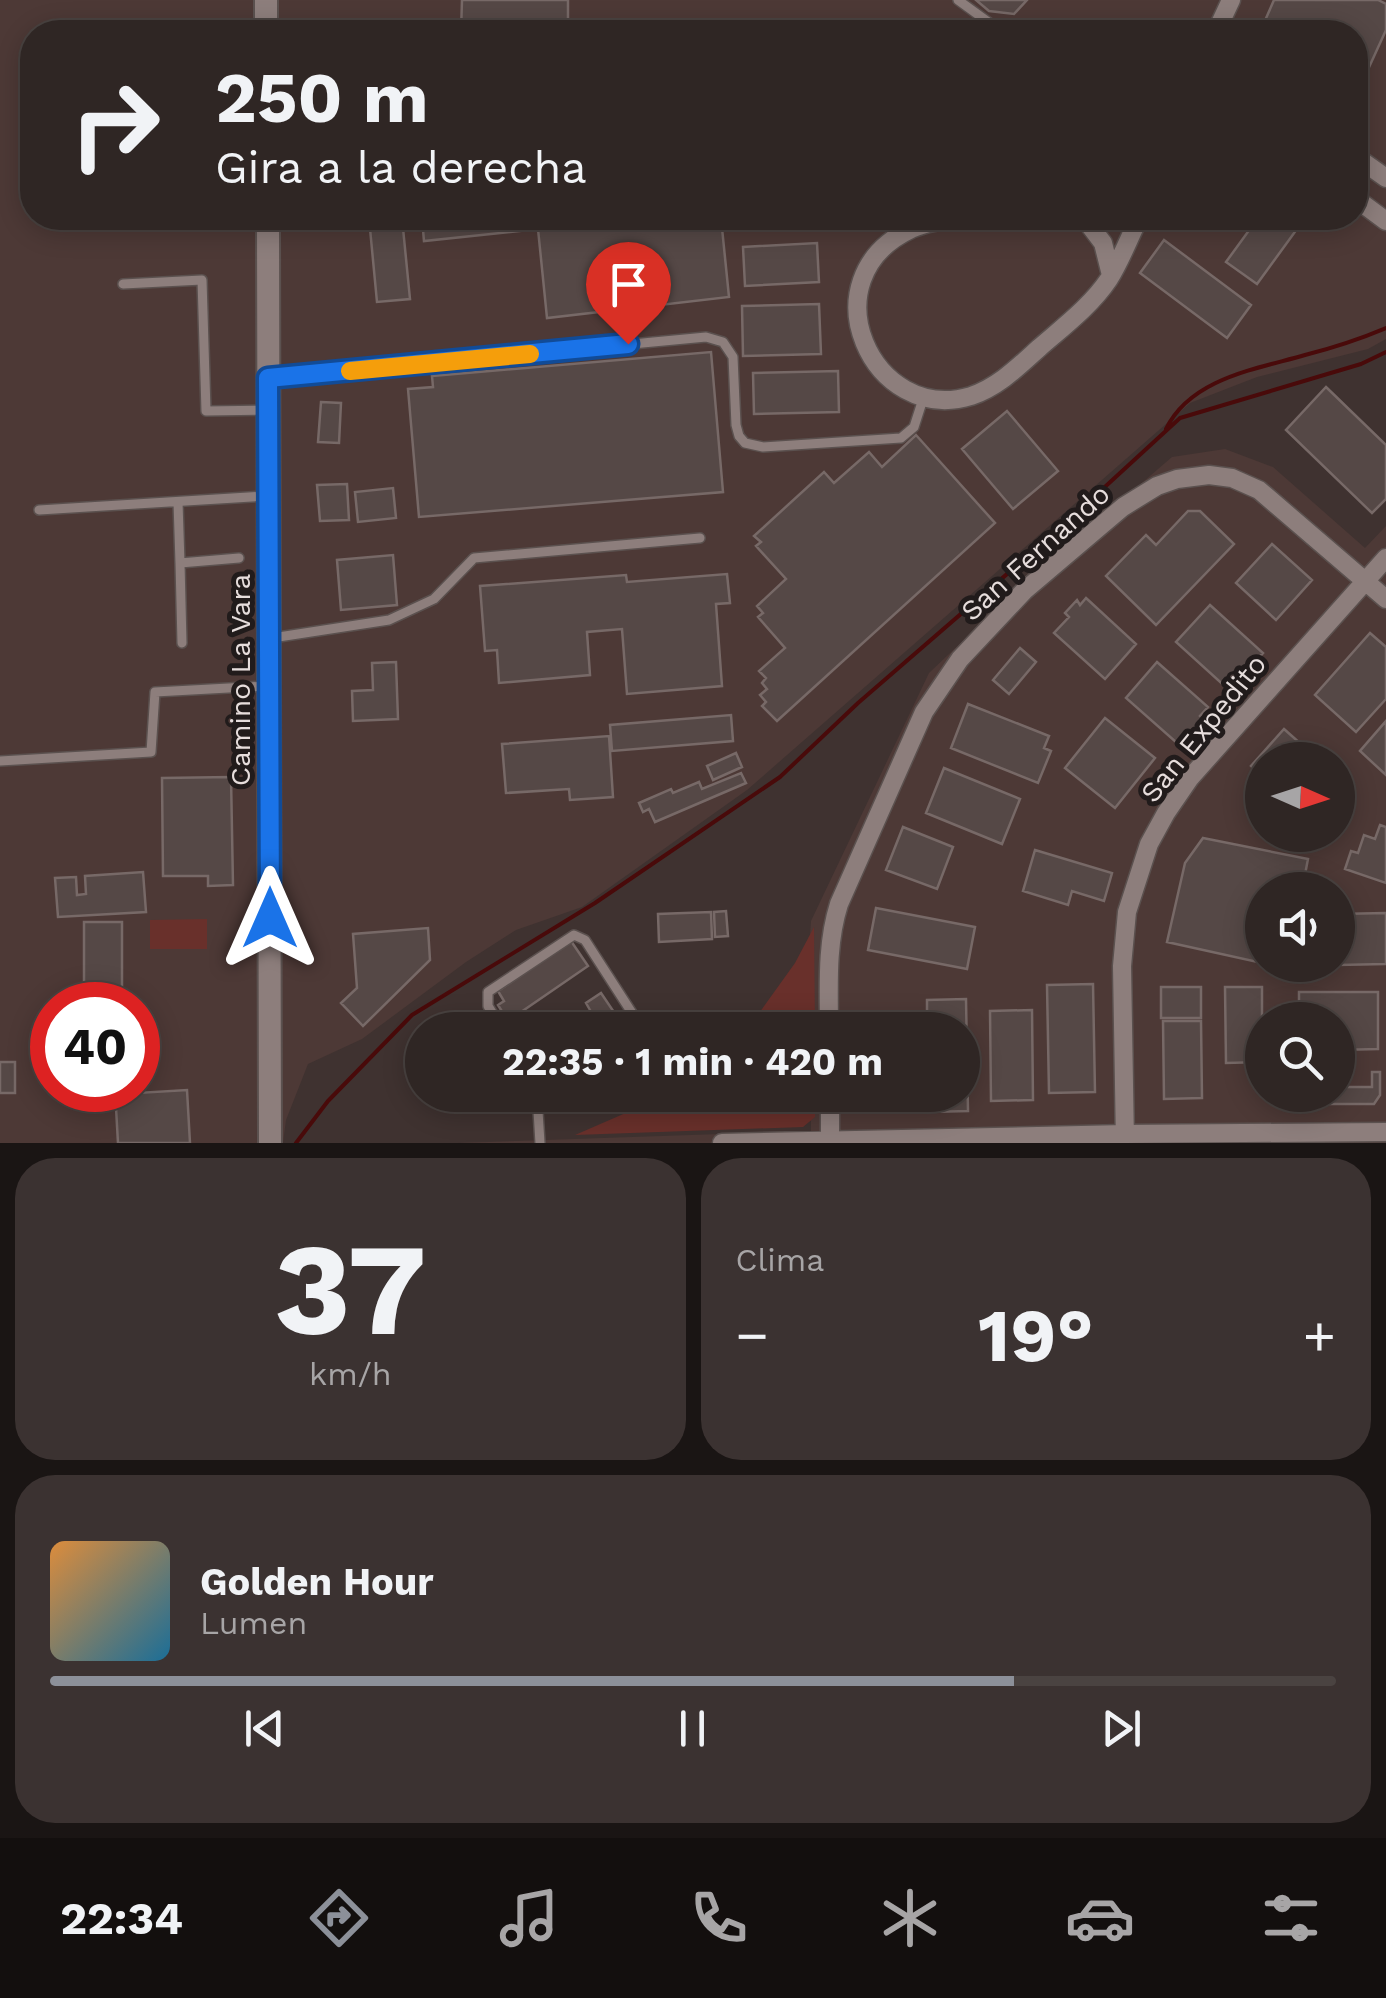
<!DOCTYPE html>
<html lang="es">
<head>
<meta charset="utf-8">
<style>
  body { margin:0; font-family:"Work Sans",sans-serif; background:#3b3231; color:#f1f3f6; height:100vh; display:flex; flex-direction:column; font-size:38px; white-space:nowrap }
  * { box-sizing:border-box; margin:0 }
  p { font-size:32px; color:#a7a5a6 }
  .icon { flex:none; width:55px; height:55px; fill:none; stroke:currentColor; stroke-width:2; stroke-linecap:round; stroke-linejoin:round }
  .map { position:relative; height:1143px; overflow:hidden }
  .details { display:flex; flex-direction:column; gap:15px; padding:15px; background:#1a1514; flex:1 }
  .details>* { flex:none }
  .hud { position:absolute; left:20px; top:20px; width:1348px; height:210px; border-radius:40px; box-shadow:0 5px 25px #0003,0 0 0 2px #4a4341; background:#2f2624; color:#f1f3f6; overflow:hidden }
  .needle { width:65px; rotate:93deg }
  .tools { position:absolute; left:1245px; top:742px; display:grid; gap:20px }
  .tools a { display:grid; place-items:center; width:110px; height:110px; border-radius:50%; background:#2f2624; box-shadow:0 5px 25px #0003,0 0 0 2px #4a4341; font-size:50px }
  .speed { position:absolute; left:30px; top:982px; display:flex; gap:20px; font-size:50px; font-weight:700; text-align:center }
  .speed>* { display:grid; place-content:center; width:130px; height:130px; border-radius:50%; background:#2f2624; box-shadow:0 5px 25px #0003,0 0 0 2px #4a4341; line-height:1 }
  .speed .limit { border:15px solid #d22; background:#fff; color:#111 }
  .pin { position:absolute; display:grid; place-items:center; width:85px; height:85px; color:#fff; margin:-102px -42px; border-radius:50% 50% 50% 0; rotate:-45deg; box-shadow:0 0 10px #0007 }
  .pin .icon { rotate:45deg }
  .me { position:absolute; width:110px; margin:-55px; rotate:0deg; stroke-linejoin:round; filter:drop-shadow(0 0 8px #0008) }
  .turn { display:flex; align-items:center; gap:35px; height:210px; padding:0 30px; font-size:45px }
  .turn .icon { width:130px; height:130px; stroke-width:2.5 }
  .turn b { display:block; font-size:70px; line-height:85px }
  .big { font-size:75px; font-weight:700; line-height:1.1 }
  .details .widget { flex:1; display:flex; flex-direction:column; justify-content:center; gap:15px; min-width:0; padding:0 35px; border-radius:40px; background:#3b3231 }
  .details .dial { align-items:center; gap:0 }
  .dial b { font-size:130px; line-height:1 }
  .song { display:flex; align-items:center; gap:30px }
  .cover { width:120px; height:120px; border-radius:15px; background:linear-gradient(135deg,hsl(30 70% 55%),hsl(200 70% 35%)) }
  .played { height:10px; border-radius:5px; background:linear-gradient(90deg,#8c9099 75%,#4a4341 75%) }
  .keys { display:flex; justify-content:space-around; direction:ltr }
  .heat { display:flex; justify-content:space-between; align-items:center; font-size:55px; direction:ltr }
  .details .tiles { flex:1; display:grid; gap:15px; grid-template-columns:1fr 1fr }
  .widget:last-child { grid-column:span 2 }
  .trip { position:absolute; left:405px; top:1012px; width:575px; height:100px; border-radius:50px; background:#2f2624; box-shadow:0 5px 25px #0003,0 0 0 2px #4a4341; font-weight:700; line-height:100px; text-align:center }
  .tabs { display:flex; height:160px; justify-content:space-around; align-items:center; background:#130f0e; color:#a7a5a6 }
  .tabs .icon { width:70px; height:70px }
  .tabs .on { color:#8c9099 }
  .tabs b { font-size:45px; color:#f1f3f6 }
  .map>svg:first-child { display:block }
</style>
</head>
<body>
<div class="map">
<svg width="1386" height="1143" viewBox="0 0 1386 1143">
  <rect width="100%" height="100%" fill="#3f3230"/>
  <!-- built -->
  <path fill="#4d3936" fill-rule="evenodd" d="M0,0H1386V339L1368,349L1257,377L1190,403L747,790L582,907L516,930L466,962L362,1039L308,1064L286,1120L283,1143H0ZM32,32H1355V218H32ZM52,1005H138V1090H52Z
    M1225,449L1273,467L1365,548L1386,526V1143H458L811,1131V1095H962V1030H810L808,963L811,921L929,673L1007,599L1172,457ZM1262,760H1338V835H1262ZM1262,890H1338V965H1262ZM1262,1020H1338V1095H1262Z"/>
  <!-- green -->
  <path fill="#69302b" d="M207,919V949H150V920Z
    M814,927L815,1030H747L795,963Z
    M667,1095H815V1117L803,1127L575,1135Z"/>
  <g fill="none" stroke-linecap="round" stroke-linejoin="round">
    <!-- stream -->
    <path stroke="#490a0a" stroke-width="4" d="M1166,429C1191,378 1257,369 1305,355C1332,348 1360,339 1386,328
      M296,1143L328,1101L412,1015L595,903L780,777L858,703L1059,529L1180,418L1361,364L1386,352"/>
  </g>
  <!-- building -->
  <path fill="#554846" stroke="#776967" stroke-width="2.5" d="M462,0H568V32H461Z
    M976,0H1027L1014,14L989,11Z
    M1274,0H1378L1386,4V30L1355,98V32H1260Z
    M369,218H402L410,299L377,302Z
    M422,218H721L729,297L547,318L538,229L424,241Z
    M1258,218H1305L1257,284L1226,262Z
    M1164,240L1251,305L1227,338L1140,273Z
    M817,243L819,282L745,286L743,247Z
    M819,304L821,354L743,356L742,306Z
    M711,352L723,492L419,517L408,389L433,387L432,376Z
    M838,371L839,412L754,414L753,373Z
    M1326,387L1386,445V499L1372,513L1286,430Z
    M321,402L341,403L339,443L318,442Z
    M1007,411L1058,471L1013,509L962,449Z
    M916,435L995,523L777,721L762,706L766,702L760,695L767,689L762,683L766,678L759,671L785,648L758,617L763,613L757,606L786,579L756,546L761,542L754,536L824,472L834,483L869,452L882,467Z
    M347,484L349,520L320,521L317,485Z
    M393,488L396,518L358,522L355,492Z
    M1188,511H1200L1234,544L1156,625L1106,576L1146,535L1156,545Z
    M1272,544L1312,580L1276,620L1236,583Z
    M393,555L397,605L341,610L337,560Z
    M727,574L730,603L716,604L722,686L627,694L622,629L587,632L590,675L499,683L497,650L485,651L480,586L626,575L627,582Z
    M1086,598L1136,644L1105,679L1054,633L1069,617L1065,613L1077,600L1080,605Z
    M1210,605L1263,653L1229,690L1176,642Z
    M1370,633L1386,647V699L1356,732L1315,695Z
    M1020,648L1036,662L1009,694L993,680Z
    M396,662L398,719L353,721L352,691L373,690L372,663Z
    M1157,662L1208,707L1200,716L1204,720L1187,740L1183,736L1177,743L1126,698Z
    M968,704L1049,736L1044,748L1051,751L1038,783L951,748Z
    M731,715L733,741L612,751L610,725Z
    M1105,718L1155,758L1115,808L1065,768Z
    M1386,721V775L1360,751Z
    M1284,729L1319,760H1262V776L1251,766Z
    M609,736L613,797L570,800L569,789L506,793L502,744Z
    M736,753L742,767L713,780L707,766Z
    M944,768L1020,799L1002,844L926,813Z
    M741,773L746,783L655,822L649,809L643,812L639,803L671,789L673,793L699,782L702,789Z
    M231,777L233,885L208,886V876H163L162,778Z
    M1380,825L1386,827V883L1345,869L1351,851L1358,853L1364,835L1375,839Z
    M903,827L953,847L937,889L886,870Z
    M1203,838L1308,859L1302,890H1262V963L1167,942L1185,863Z
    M1035,850L1112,873L1104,901L1072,891L1068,905L1023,891Z
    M143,872L146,912L58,917L55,878L76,877L77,895L86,894L85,876Z
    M876,908L975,927L967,969L868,950Z
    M726,911L728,936L715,937L714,912Z
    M711,912L712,939L659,942L658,914Z
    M1386,913V964L1338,965V914Z
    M84,922H122V1005H84Z
    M428,928L430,960L363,1026L341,1003L357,988L353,934Z
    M571,941L588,966L508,1021L498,1005L504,1001L498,991Z
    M1093,984L1095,1092L1049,1093L1047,985Z
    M1161,987H1201V1018H1161Z
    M1225,987H1262V1062L1226,1063Z
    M1299,992H1378V1049L1338,1050V1020H1299Z
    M601,993L624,1027L619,1030H567L565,1027L590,1010L586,1003Z
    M966,999L968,1111L929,1112V1095H962V1030H927V1000Z
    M1032,1010L1033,1100L991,1101L990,1011Z
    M858,1014H903V1030H858Z
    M1163,1021H1201L1202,1098L1164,1099Z
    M0,1062H15V1093H0Z
    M1372,1072H1380V1095L1374,1104H1300V1095H1338V1087H1372Z
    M138,1086V1093L187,1090L190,1143H118L115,1090H138Z"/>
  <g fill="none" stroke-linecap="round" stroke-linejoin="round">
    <!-- service casing -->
    <g stroke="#5b514f" stroke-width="12">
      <path id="service" d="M958,0L1002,32
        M123,284L202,280L206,411L266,410
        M271,378L706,337L723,342L733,357L736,425L739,436L745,443L763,447L901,438L914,427L924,396
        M178,502L180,563L239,558
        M39,510L266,496
        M180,563L182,643
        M272,638L389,620L434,599L474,558L700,538
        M0,761L151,752L155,692L267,686
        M503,1030L488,1006V992L574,935L585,940L643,1030
        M537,1095L540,1143"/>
    </g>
    <!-- minor casing -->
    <g stroke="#5b514f" stroke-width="21">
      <path id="minor" d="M1216,32L1231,0
        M1355,156L1386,178
        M1355,198L1386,221
        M962,218C945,220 927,222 911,229C805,279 873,426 971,396C998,387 1018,367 1039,348C1063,327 1091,306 1109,279C1121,260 1129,238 1139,218
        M1084,218L1103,243L1111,275
        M829,1030C829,987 826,945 839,904L924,712L960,659L1024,591L1123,507L1157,486L1177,479L1209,475L1232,478L1259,490L1386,599
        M830,1095V1143
        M722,1143L1125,1134L1386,1132
        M1125,1143L1122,966L1127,912L1149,844L1166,813L1190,778L1386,558"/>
    </g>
    <!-- tertiary casing -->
    <g stroke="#5b514f" stroke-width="26">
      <path id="tertiary" d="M266,0V32
        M268,218L270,1143"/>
    </g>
    <!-- service -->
    <use href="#service" stroke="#8d7e7c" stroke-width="9"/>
    <!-- minor -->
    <use href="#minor" stroke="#8d7e7c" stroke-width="18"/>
    <!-- tertiary -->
    <use href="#tertiary" stroke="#8d7e7c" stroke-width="22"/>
  </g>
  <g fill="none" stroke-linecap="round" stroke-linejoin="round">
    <!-- route casing -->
    <g stroke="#114b97" stroke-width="25">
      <path id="route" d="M270,918L268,378L628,344"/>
    </g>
    <!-- route -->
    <use href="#route" stroke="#1a73e8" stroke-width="18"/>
    <!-- slow -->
    <path stroke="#f59e0b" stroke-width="18" d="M350,371L530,354"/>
  </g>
  <g text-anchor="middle" stroke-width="10" stroke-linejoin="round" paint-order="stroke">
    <!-- street labels -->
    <g font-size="28" fill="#e6dddc" stroke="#211b1b">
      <text transform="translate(1035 552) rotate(-42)" y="10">San Fernando</text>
      <text transform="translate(240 680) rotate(-90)" y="10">Camino La Vara</text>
      <text transform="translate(1203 728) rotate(-51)" y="10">San Expedito</text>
    </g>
  </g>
</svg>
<div class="tools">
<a><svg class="needle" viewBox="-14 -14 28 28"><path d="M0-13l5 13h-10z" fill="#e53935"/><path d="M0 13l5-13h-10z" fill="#a7a5a6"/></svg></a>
<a><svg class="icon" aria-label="sound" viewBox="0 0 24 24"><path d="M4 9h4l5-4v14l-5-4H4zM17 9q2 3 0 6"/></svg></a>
<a><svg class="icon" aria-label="search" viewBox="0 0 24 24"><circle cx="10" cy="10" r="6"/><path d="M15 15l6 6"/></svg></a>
</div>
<div class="speed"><div class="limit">40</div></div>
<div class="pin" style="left:628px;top:344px;background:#d93025"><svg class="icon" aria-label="arrive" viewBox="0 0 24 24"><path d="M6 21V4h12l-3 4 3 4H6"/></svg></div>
<svg class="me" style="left:270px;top:918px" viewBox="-20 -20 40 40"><path d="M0-17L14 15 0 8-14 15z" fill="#1a73e8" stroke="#fff" stroke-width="4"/></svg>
<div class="trip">22:35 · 1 min · 420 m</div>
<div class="hud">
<div class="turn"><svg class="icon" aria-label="right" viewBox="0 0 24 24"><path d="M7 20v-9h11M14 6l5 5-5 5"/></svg><div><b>250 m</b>Gira a la derecha</div></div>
</div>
</div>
<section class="details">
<div class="tiles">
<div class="widget dial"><b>37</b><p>km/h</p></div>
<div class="widget"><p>Clima</p>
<div class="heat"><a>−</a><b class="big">19°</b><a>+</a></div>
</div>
<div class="widget">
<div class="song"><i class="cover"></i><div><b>Golden Hour</b><p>Lumen</p></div></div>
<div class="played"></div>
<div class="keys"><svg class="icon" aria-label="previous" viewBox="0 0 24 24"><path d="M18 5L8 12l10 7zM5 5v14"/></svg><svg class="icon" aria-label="pause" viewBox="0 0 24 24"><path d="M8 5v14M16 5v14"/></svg><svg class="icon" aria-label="next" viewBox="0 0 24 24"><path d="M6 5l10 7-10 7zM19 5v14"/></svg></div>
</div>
</div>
</section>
<nav class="tabs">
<b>22:34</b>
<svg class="icon on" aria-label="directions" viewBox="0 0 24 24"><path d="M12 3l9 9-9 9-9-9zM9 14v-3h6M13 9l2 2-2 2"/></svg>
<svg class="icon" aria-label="music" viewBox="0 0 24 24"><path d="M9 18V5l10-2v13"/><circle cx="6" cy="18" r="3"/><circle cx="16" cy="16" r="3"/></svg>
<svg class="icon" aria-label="phone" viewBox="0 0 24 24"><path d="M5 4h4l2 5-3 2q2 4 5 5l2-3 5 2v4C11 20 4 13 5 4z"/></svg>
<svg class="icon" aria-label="climate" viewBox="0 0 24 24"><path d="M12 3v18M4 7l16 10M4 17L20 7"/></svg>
<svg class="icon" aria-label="car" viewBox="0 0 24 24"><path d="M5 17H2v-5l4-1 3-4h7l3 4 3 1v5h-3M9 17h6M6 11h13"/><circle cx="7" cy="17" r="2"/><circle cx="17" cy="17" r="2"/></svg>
<svg class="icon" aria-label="filters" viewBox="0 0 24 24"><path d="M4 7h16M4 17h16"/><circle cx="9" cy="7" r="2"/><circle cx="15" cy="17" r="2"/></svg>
</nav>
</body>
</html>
